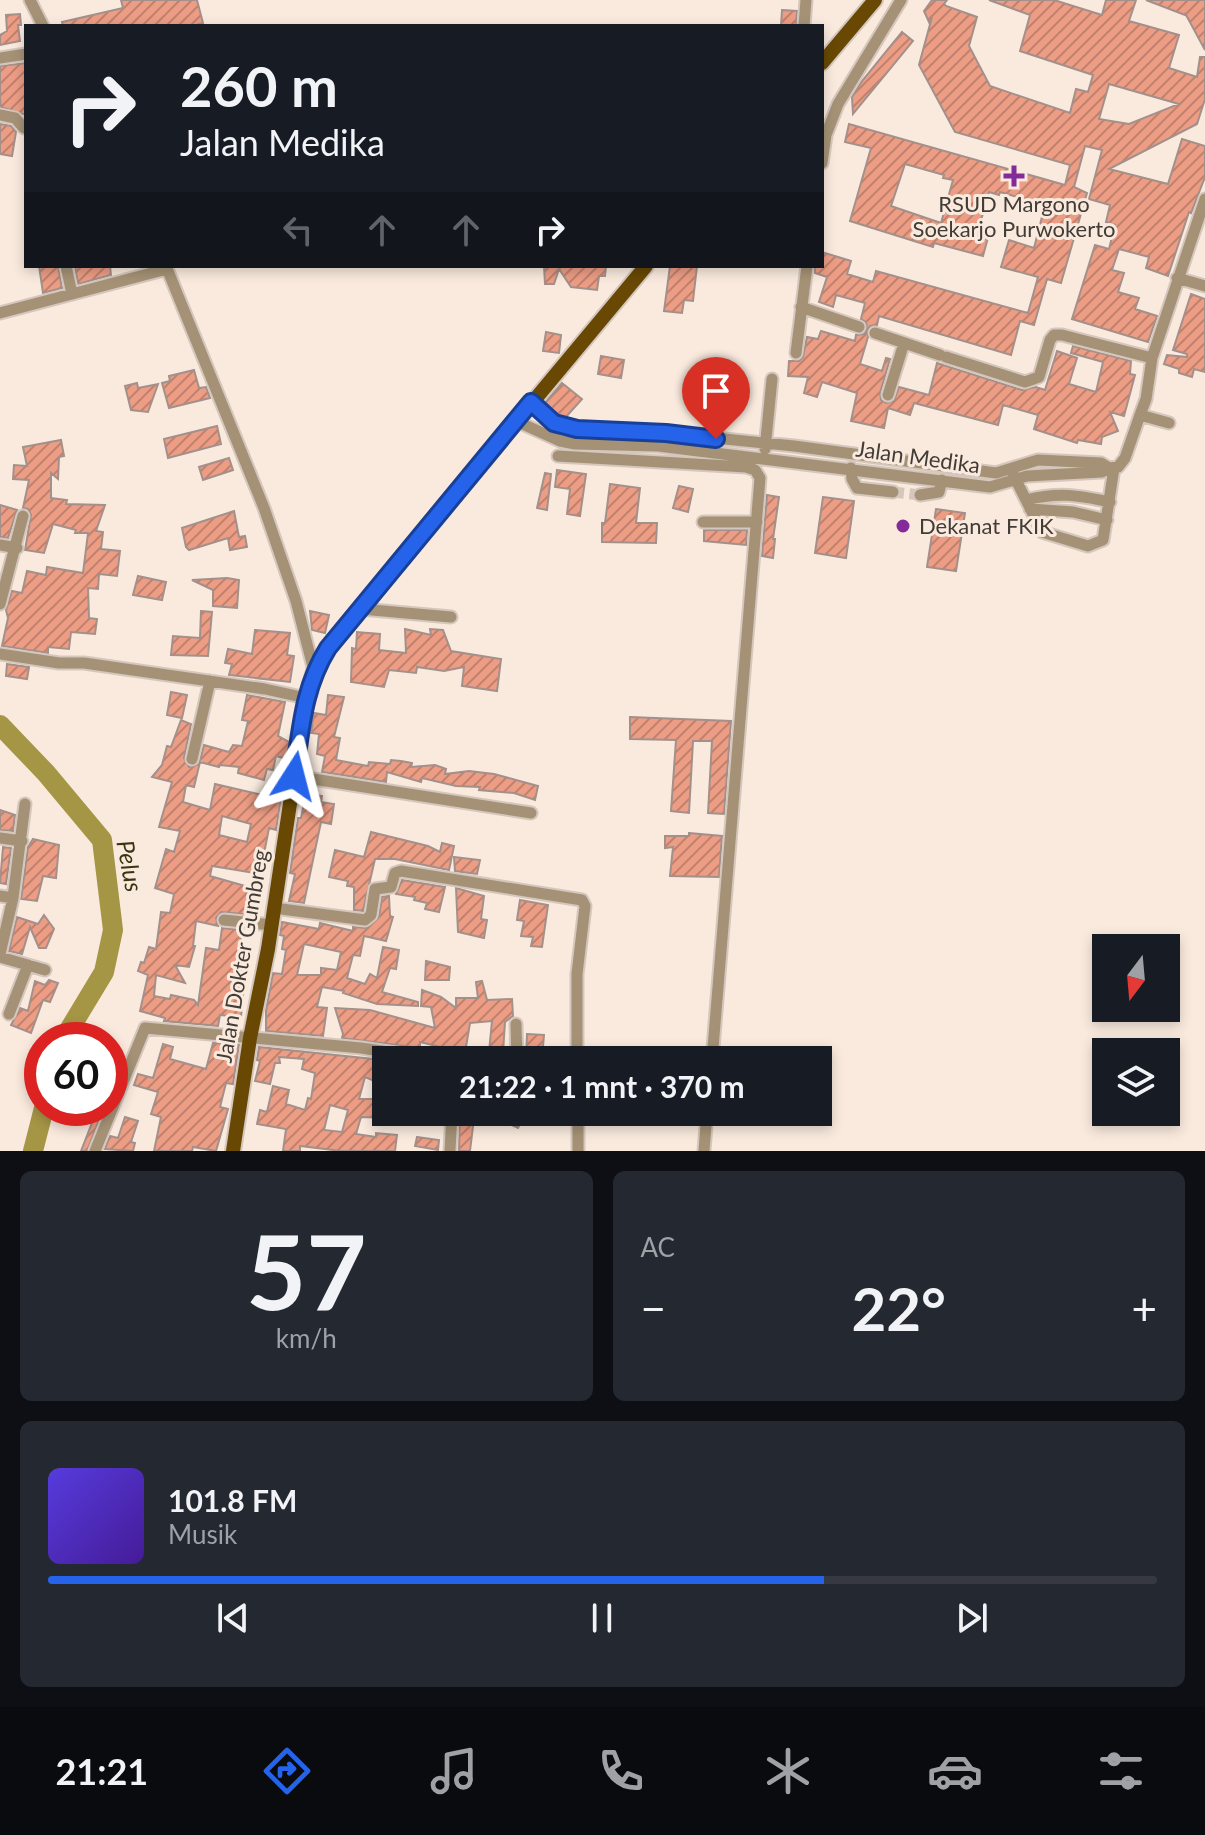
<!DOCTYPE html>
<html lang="id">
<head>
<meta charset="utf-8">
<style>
  body { margin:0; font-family:Lato,sans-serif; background:#242831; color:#f1f3f6; height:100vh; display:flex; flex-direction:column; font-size:30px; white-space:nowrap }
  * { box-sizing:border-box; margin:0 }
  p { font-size:26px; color:#9ea1a6 }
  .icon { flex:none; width:44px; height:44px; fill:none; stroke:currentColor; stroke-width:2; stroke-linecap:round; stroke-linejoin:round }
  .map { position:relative; height:1151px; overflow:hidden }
  .sheet { display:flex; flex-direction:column; gap:20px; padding:20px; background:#0d0f14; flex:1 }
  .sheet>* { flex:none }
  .banner { position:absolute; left:24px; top:24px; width:800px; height:244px; border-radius:0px; box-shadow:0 4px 12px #0003; background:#171b24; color:#f1f3f6; overflow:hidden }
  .needle { width:52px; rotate:196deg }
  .buttons { position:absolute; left:1092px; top:934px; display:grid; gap:16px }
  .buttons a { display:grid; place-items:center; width:88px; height:88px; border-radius:0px; background:#171b24; box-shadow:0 4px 12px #0003; font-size:40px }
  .speed { position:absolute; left:24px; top:1022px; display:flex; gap:16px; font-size:40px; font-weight:700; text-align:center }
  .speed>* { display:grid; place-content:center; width:104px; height:104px; border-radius:50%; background:#171b24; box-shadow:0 4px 12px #0003; line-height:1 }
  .speed .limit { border:12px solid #d22; background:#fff; color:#111 }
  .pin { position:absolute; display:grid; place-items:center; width:68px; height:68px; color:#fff; margin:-82px -34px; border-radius:50% 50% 50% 0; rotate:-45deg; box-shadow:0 0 8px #0007 }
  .pin .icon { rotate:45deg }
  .me { position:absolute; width:88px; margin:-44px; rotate:9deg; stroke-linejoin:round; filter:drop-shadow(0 0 6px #0008) }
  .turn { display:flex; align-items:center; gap:28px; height:168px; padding:0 24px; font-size:36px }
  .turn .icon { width:104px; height:104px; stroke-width:2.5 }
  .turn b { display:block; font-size:56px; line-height:68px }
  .lanes { display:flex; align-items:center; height:76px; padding:0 24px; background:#0003; justify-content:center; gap:40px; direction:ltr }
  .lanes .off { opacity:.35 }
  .big { font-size:60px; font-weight:700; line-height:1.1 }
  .sheet .widget { flex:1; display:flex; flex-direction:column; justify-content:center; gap:12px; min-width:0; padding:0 28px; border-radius:12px; background:#242831 }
  .sheet .dial { align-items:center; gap:0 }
  .dial b { font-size:104px; line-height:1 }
  .song { display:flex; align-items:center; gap:24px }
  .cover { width:96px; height:96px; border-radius:12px; background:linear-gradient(135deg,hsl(250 70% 55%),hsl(260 70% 35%)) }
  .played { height:8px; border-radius:4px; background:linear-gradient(90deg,#2563eb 70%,#363941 70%) }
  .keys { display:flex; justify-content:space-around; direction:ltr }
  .heat { display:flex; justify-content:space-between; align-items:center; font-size:44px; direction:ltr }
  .sheet .tiles { flex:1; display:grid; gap:20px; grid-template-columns:1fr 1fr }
  .widget:last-child { grid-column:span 2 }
  .trip { position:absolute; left:372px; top:1046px; width:460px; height:80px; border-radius:0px; background:#171b24; box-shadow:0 4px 12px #0003; font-weight:700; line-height:80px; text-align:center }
  .dock { display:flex; height:128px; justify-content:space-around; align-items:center; background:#090b0e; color:#9ea1a6 }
  .dock .icon { width:56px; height:56px }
  .dock .on { color:#2563eb }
  .dock b { font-size:36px; color:#f1f3f6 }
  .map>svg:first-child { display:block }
</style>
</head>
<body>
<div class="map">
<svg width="1205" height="1151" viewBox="0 0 1205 1151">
  <defs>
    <pattern id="building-hatch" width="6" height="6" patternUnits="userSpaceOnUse" patternTransform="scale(2)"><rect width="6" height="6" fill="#ed9d84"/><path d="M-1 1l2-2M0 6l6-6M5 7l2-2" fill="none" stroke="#c2816d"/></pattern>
  </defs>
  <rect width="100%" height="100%" fill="#faeade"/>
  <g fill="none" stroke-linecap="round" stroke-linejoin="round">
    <!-- river -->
    <path stroke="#a59646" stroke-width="20" d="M0,725L46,773L102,840L113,930L104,972L63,1040
      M33,1151L44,1108"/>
  </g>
  <!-- building -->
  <path fill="url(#building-hatch)" stroke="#a3908b" stroke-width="2" fill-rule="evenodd" d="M121,0H197L203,23L193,26H63L62,22L123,8Z
    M932,0H947L944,4L946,6L977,17L969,46L990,86L1070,113L1076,89L1088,92L1093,75L1020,51L1030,15L989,0H1054L1102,15L1106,0H1136L1129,21L1179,35L1169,68L1197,77L1200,57H1205V99L1197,124L1109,169L1168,184L1182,139L1205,146V177L1191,213L1189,212L1168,276L1146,268L1149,257L1119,249L1112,270L1124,273L1118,292L1139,298L1135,309L1157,316L1148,342L1072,319L1095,245L1109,249L1115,225L1106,222L1110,205L1089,199L1102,150L1085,146L1074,187L1087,193L1061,283L1047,279L1034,325L1020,321L1011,355L879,316L877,325L870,326L867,331L868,337L860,364L882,371L886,358L890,359L880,393L881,400L886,403L894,401L899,387L929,395L937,363L1022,390L1036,387L1045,390L1057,351L1077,358L1069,384L1096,392L1103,362L1071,353L1073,346L1131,361L1130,374L1135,375L1124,416L1110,412L1118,431L1102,437L1101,444L1078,440L1077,443L1034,429L1038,415L1003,405L998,425L914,403L910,415L888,408L884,428L851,421L857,393L822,382L817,397L804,393L808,377L788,376L789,361H799L803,357L807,337L818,339L821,331L855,341L856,335L864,334L867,329L866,322L861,319L865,303L836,295L833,307L819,302L827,277L815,273V266H822V252L851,261L847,274L873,282L876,271L1028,313L1038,277L1001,267L1009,240L1034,248L1045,205L1000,192L999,195L989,192L978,231L989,234L983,256L934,243L933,247L850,221L871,148L845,142L849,124L1065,185L1070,165L955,132L919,65L932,17L929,22L924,11ZM1109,84L1179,104L1129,124L1099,119ZM905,164L944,175L943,178L953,180L941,223L891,206Z
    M1146,0H1205V50L1185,13V15Z
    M782,10L797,11L796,26H781Z
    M20,14L21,25H18L20,41L0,45V35L7,31L6,15Z
    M902,32L913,41L853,114L852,97L862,81Z
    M26,63V115L1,107L0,99V66Z
    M0,124L11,126L16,132L12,156L0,154Z
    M39,266H58L62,288L43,293Z
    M75,266H110L111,275L78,284Z
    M544,266H606L605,276H599L597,290L571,287L559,269L554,284H545Z
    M670,266H697L693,301L684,300L682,313L664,311Z
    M1191,294L1205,299V372L1194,369L1192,377L1179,373V369L1164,364L1167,355L1187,357V354L1173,350Z
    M546,332L561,335L559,353L543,351Z
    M601,356L624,360L621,378L598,374Z
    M194,370L199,388L206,387L210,398L169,408L162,383L170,381L169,376Z
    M137,383L138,388L158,384L148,412L131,410L125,386Z
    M562,383L582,399L566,417L558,415L545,403Z
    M217,426L221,444L168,458L164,439Z
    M61,440L64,456L59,457L58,479L51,473V498L67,500L66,504L105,505L96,531L103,532L101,549L120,551L117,576L99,574L98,589L88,588L89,618L97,619L95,634L71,632L69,649L48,647V653L2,646L8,618L6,610L12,591L22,593L27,571L46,575L47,567L83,573L88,533H75L76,530L53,524L44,553L25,550L31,515L28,509L23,508L29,480L13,479L14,465L27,466L23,447Z
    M229,458L233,470L203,480L199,467Z
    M557,470L586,474L580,516L567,514L570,489L555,487Z
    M545,473L551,474L547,510L537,508Z
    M610,484L640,488L636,523H657L656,543L602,542V523H605Z
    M679,486L693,489L688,512L673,508Z
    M767,495L779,497L773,539H775L773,558L762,556Z
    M823,497L854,501L846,558L815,553Z
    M0,505L17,510L8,538L0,537Z
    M936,509L965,513L956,571L927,567Z
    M234,511L239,537L245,536L247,547L230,550L228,538L189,550L186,547L182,528Z
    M704,530H747L746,545L704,541Z
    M138,576L166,582L162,600L133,595Z
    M227,578L239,580L237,608L213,606V590L192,580Z
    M201,611L212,612L208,656L171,655L173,636L200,638Z
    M310,611L329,615L325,633L312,630Z
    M405,629L431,635L430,629L443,630L451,651L501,659L497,691L462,686L464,667L444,671L417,667L416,673L389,670L384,687L351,682L352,648L356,649L357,632L380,634L379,650L406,653Z
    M255,630L290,633L287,655L294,656L290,682L229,675L232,664L225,663L228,649L252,654Z
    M7,664L29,667L27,679L6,676Z
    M171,692L187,695L182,718L167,715Z
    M247,695L285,702L278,736L289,742L287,759L276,756L273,770L267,769L264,780L238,773L239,767L220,765L219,767L200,762L194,787L186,785L183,802L210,810L215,784L262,795L260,803L281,799L276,830L269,828L260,874L212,866L210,876L259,890L254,915L221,912L216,918L218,926L196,921L193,946H195L189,967L175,965L185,983L156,975L154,996L170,999L171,995L194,1000L198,1005L206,948L219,950L222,928L242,930L239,950L247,951L241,1017L220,1015L218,1026L164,1021L165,1018L140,1011L148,975L138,971L141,962L144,963L149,947L156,949L161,912L170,913L174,894L155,888L166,849L174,852L180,831L159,827L172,782L152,777L162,765L167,746L171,747L181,720L191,724L184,758L189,767L199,764L204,745L229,752L233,745L242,746L248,721L242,720ZM222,816L251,824L247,842L219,835Z
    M328,695L344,697L334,737L340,738L336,760L368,766L369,762L390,764L391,760L401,761L412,763L411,767L435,765L446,769L445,774L469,771L494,774L538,786L535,800L514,793L479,790L480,787L456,786L422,778L421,782L387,772L386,782L322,772L325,756L317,754L319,734L311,733L314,713L326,715Z
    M630,717L731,721L724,814L708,813L712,741H693L689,813L671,811L676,740L630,739Z
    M306,793L322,796L321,802L334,804L331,824L321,822L304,903L289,901L295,874L290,873L298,818H301Z
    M0,810L15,815L13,831L0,830Z
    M371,832L428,846L440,852L442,843L454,846L449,870L395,859H375L363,911L354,910V887L347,886L348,881L329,877L335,850L364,857Z
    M689,833L722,836L719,877L670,876L673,847L665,848V836H689Z
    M33,839L59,845L56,878L43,876L37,901L21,899L28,847Z
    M3,847L11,848L6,884L0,883Z
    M454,857L480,860L477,874L455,871Z
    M402,880L445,887L439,912L425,909L427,903L414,900L415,897L396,894Z
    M456,888L484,896L481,919L487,920L484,938L458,932Z
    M389,896L390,916L393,917L386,941L364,936L360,956L353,955L347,978L365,984L370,974L377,978L383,947L399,950L396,969L390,968L382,992L418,1002V1006L377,1004L343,993L344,991L322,987L317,1007L327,1008L323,1036L266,1031V1011L273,973L282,974L286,950L282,949L284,936L280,935L282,922L319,929L320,923L353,931V927L367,928L379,917L382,897ZM304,944L341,952L337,970L321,968V975H297Z
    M520,900L548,905L542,947L531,946L533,937L521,936L524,921L517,920Z
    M44,915L54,929L46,948H39L30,927L22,954L9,951L17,917L38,924Z
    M426,961L450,967L449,980H425Z
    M49,980L58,983L50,1002L43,1000L31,1033L11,1025L20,1008L28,1011L35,981L45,985Z
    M482,981L487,1000L512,999L513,1016L505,1022L503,1053L489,1052L492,1021L470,1023L465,1053L420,1042V1048L342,1038L343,1034L335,1008L370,1010L435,1028L431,1007L421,1006L422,990L441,997L456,1008V998H478L476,982Z
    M527,1034L544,1035L542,1058L526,1057Z
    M213,1043L239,1045L233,1084L226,1083L220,1107L228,1109L216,1151L193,1147L192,1151H154L161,1117L151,1114L158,1092L134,1085L138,1074L153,1078L163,1044L173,1047L170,1059L206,1069Z
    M259,1047L383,1060L384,1085L365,1077L359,1099H385V1118L361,1117L356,1134L376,1137V1133L397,1135L395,1151H341L300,1146V1151H283L286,1129L257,1124L260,1110L267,1112L273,1086L289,1090L286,1104L305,1110L308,1098L311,1099L315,1073L302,1069L304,1059L279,1057L280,1063H275L270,1084L255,1081L260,1061L257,1060ZM330,1105L348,1110L342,1132L324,1130Z
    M97,1110L102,1112L87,1151H81Z
    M387,1112H440L439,1122L387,1119Z
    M460,1112H468L467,1117L474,1118L470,1151H459Z
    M509,1112H526L518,1128L507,1123Z
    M125,1117L138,1121L131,1142L135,1143L133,1151L105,1149L110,1136L118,1138Z
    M417,1137L439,1140L438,1150L415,1146Z"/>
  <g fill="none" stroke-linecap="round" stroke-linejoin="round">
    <!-- minor-tunnel -->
    <path stroke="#d5c7bd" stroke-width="11" stroke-dasharray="11 5.5" stroke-linecap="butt" d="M893,492L920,495"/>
    <!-- minor casing -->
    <g stroke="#d5c7bd" stroke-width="15">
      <path id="minor" d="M30,0L43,26
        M804,26L806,0
        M0,58L26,54
        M0,115L15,118L24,128
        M822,163L826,135L838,104L901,0
        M66,266L72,294
        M166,266L264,508L296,601L314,671
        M1177,278L1205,286
        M801,307L859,327
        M0,313L167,269
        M875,333L940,355
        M796,353L807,266
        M946,357L1025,382L1039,377L1050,340L1054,335H1062L1152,358L1205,199
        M1152,358L1146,399L1140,415L1169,423
        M888,395L904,343
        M531,402L554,423L577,429L666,433L794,446L996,473L1038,460L1101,463L1109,468
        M516,421L560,441L575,444L658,446L990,487L1027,476L1102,472L1109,468L1118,467L1125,458L1140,415
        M765,449L772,379
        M558,456L746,467L755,470L760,478L712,1060
        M851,468L852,479L857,488L893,492
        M1013,474L1042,532L1088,546L1103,540L1114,468
        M920,495L939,492L942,480
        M1026,500C1058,492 1077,495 1110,502
        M1030,509L1073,512L1107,520
        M703,522H757
        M0,545L17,548
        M0,604L23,516
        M361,609L451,617
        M0,654L59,663H84L265,689L306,698
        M192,759L210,681
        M294,776L531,813
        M0,838L22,841
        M0,896L13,898
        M274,908L365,920L371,915L375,889L391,887L395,873L401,871L582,900L585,906L577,974V1060
        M224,920L272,925
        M0,954L13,898L25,804
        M0,957L45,970
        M9,1014L28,965
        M516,1024L517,1060
        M578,1112V1151
        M95,1151L145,1028L361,1048L444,1060
        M450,1151L452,1112
        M704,1151L707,1112"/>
    </g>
    <!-- major casing -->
    <g stroke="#d5c7bd" stroke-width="18">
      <path id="major" d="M822,63L875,0
        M233,1151L250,1038L268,949L306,698L314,671L328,648L646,266"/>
    </g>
    <!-- minor -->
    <use href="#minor" stroke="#a59276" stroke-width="11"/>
    <!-- major -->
    <use href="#major" stroke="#684803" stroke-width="14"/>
  </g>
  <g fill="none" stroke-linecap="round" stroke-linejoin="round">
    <!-- route casing -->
    <g stroke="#184099" stroke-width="20">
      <path id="route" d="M294,776C301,730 303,688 328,648L531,402L554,423L577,429L666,433L716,439"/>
    </g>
    <!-- route -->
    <use href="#route" stroke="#2563eb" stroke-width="14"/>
  </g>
  <!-- markers -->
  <g fill="#832b99" stroke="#faeade" stroke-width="3">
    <path d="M1010 164h8v8h8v8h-8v8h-8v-8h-8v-8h8z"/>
    <circle cx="903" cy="526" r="8"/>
  </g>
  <g text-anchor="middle" stroke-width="6" stroke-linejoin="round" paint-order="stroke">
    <!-- poi labels -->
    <g font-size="22" fill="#423c37" stroke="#faeade">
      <text x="1014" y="212">RSUD Margono<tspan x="1014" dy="25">Soekarjo Purwokerto</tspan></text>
      <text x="919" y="534" text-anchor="start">Dekanat FKIK</text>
    </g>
    <!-- street labels -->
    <g font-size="22" fill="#423c37" stroke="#faeade">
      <text transform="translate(918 457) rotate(8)" y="8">Jalan Medika</text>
      <text transform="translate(242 956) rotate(-80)" y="8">Jalan Dokter Gumbreg</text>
    </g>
    <!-- water labels -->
    <g font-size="24" font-style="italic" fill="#3b3410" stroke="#faeade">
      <text transform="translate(129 866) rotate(79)" y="8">Pelus</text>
    </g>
  </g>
</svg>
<div class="buttons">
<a><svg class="needle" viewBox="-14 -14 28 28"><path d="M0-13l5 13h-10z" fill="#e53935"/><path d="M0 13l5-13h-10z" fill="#9ea1a6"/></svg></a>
<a><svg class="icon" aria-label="layers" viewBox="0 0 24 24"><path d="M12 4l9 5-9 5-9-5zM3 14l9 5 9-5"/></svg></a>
</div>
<div class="speed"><div class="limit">60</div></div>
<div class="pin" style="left:716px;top:439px;background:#d93025"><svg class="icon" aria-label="arrive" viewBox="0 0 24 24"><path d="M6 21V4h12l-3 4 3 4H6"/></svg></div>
<svg class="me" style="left:294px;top:776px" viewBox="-20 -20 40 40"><path d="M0-17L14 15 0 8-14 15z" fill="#2563eb" stroke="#fff" stroke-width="4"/></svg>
<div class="trip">21:22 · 1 mnt · 370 m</div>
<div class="banner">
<div class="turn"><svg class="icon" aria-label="right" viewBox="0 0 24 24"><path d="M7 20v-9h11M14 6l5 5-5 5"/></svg><div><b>260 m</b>Jalan Medika</div></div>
<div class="lanes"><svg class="icon off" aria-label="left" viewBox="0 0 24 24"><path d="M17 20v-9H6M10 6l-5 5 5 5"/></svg><svg class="icon off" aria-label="ahead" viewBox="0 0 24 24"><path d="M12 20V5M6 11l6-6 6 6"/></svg><svg class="icon off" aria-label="ahead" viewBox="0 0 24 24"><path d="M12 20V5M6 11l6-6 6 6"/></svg><svg class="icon" aria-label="right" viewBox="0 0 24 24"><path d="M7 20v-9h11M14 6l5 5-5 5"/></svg></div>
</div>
</div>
<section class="sheet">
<div class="tiles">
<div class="widget dial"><b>57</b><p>km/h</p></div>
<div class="widget"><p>AC</p>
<div class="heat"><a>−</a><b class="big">22°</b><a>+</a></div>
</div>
<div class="widget">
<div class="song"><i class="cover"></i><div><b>101.8 FM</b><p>Musik</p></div></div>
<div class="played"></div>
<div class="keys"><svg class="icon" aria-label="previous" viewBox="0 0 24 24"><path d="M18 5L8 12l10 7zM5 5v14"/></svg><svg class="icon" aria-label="pause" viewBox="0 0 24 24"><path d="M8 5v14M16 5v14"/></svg><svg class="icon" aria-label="next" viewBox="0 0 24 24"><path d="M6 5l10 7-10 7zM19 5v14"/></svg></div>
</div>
</div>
</section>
<nav class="dock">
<b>21:21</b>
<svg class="icon on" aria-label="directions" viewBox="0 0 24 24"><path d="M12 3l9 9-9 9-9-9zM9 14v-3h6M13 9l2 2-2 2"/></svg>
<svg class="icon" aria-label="music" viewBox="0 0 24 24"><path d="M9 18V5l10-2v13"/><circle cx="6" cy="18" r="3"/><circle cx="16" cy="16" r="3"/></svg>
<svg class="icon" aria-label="phone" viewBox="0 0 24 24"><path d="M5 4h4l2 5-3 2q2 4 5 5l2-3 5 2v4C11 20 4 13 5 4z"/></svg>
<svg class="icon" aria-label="climate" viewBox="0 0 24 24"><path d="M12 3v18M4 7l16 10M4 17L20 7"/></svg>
<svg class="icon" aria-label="car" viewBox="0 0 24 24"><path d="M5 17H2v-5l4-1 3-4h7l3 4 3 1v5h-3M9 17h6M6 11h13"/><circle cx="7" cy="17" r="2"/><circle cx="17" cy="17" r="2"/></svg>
<svg class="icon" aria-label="filters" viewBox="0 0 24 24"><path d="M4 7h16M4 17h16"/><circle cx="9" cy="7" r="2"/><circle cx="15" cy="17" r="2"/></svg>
</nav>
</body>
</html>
